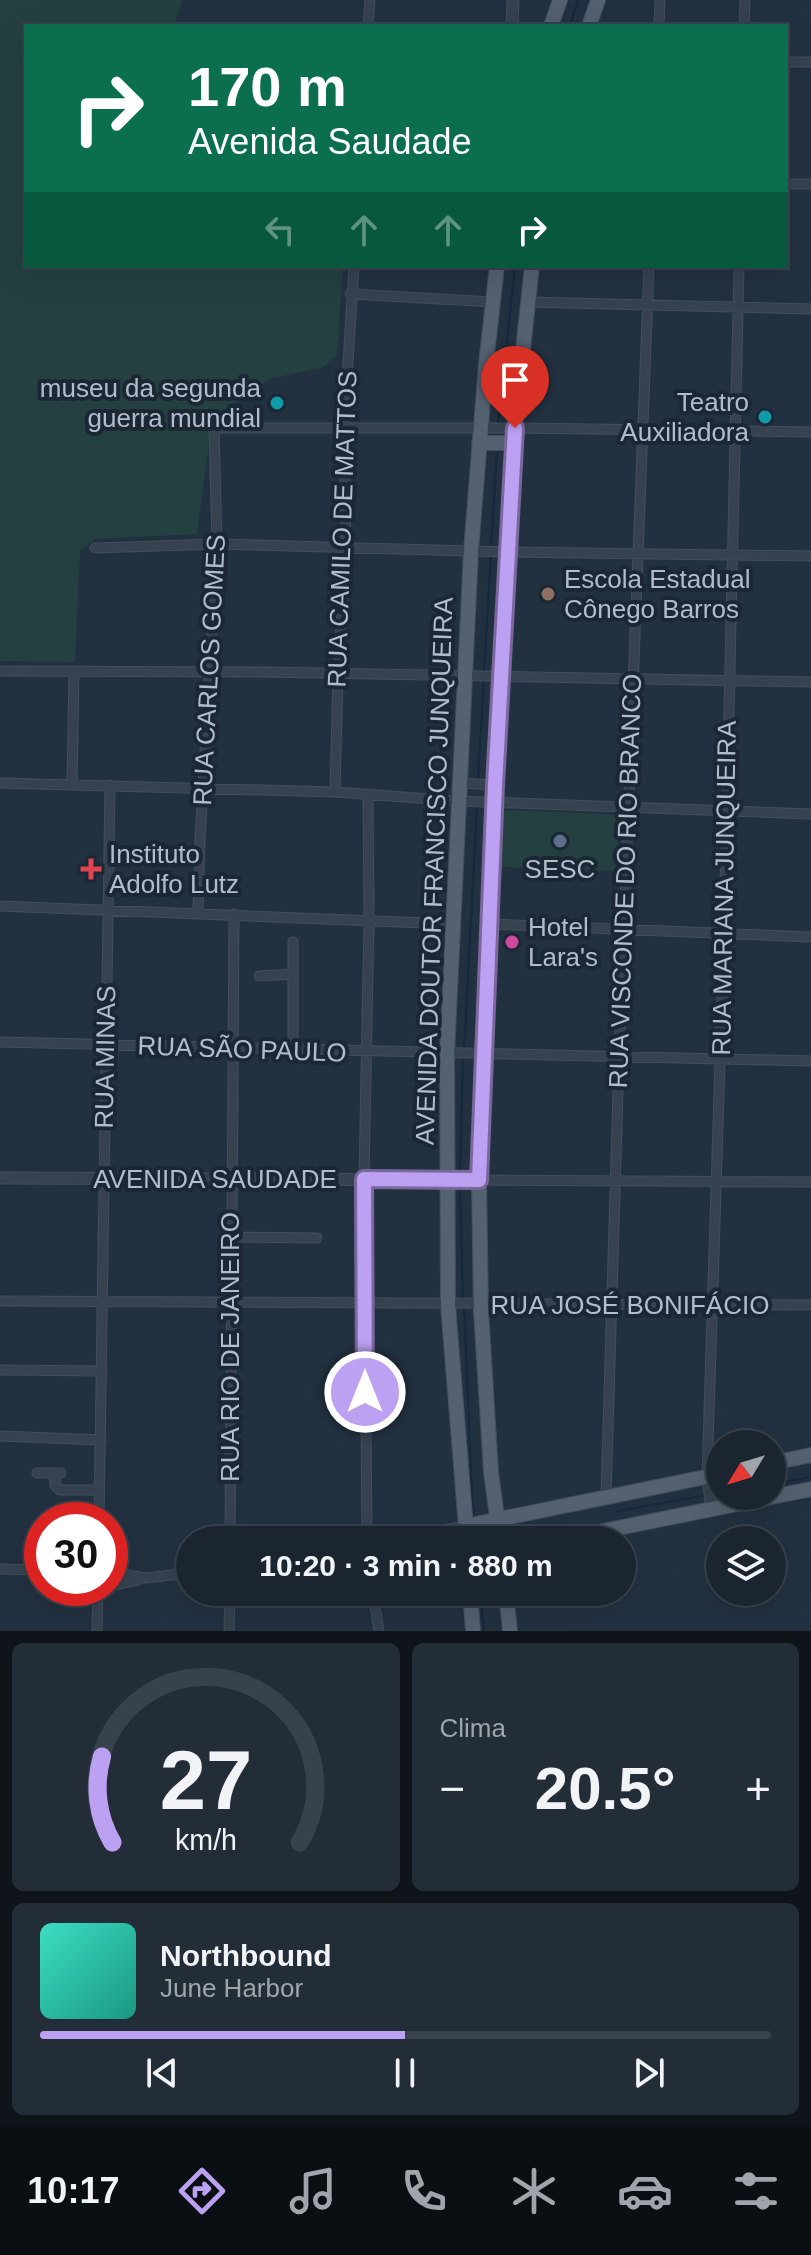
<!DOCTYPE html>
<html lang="pt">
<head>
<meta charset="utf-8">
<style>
  body { margin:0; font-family:Helvetica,sans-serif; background:#232d38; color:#f1f3f6; height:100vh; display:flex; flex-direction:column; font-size:30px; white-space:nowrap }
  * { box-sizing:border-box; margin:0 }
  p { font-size:26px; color:#9fa5ab }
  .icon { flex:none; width:44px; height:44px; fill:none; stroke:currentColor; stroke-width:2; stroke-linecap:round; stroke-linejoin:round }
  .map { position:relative; height:1631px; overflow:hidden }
  .drawer { display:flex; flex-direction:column; gap:12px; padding:12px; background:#0e141a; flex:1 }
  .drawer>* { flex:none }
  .hud { position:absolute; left:24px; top:24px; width:764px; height:244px; border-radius:0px; box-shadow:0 8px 32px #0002,0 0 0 2px #38424c; background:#0b6e4f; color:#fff; overflow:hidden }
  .needle { width:52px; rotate:232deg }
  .buttons { position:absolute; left:706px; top:1430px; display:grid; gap:16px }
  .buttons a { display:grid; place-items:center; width:80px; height:80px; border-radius:50%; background:#1a2530; box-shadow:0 8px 32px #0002,0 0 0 2px #38424c; font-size:40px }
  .speed { position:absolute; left:24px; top:1502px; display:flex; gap:16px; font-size:40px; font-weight:700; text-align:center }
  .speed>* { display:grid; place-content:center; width:104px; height:104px; border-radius:50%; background:#1a2530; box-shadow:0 8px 32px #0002,0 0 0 2px #38424c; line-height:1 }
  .speed .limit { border:12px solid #d22; background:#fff; color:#111 }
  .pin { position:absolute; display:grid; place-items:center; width:68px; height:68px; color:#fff; margin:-82px -34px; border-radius:50% 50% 50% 0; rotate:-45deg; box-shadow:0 0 8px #0007 }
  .pin .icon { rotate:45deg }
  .me { position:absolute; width:88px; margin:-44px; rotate:0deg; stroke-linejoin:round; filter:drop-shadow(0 0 6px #0008) }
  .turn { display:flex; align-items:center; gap:28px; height:168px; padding:0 32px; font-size:36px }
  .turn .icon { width:104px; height:104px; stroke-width:2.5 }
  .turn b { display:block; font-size:56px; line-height:68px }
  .lanes { display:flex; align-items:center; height:76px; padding:0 32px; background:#0003; justify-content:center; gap:40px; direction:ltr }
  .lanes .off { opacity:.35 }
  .big { font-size:60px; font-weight:700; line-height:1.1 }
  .drawer .tile { flex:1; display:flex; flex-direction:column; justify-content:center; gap:12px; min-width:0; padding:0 28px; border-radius:12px; background:#232d38 }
  .drawer .dial { align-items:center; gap:0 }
  .dial svg { height:208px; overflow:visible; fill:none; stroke:#38424c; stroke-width:7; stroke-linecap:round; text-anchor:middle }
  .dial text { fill:#f1f3f6; stroke:none }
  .song { display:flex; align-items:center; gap:24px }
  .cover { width:96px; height:96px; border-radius:12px; background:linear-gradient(135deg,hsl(170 70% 55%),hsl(170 70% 35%)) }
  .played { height:8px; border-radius:4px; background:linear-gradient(90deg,#bca0f2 50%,#38424c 50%) }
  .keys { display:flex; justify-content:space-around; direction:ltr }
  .heat { display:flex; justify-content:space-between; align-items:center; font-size:44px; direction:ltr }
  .drawer .tiles { flex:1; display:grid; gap:12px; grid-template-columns:1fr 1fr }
  .tile:last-child { grid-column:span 2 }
  .trip { position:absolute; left:176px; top:1526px; width:460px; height:80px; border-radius:40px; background:#1a2530; box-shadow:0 8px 32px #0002,0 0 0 2px #38424c; font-weight:700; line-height:80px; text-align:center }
  .menu { display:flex; height:128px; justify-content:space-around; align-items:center; background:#0a0f13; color:#9fa5ab }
  .menu .icon { width:56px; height:56px }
  .menu .current { color:#bca0f2 }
  .menu b { font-size:36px; color:#f1f3f6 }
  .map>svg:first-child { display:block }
</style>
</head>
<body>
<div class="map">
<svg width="811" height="1631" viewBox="0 0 811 1631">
  <rect width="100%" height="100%" fill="#223140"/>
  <!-- green -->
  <path fill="#244041" d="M0,0H182L176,19L178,26H26V266H343L337,355L323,367L270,379L231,405L211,428L197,534L95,539L80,551L75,662L0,661Z
    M506,810L619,815L617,871L501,867L503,813Z"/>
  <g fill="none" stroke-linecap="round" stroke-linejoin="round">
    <!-- stream -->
    <path stroke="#14283f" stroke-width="2" d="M570,26L578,0
      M498,424L515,266
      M491,548L497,450
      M484,671L491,554
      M478,779L484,678
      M464,1051L477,806
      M460,1175L463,1057
      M460,1185L463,1299
      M464,1305L473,1519
      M772,1484L811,1477
      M618,1511L707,1495
      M480,1592L484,1631"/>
    <!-- minor casing -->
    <g stroke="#424e5c" stroke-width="11">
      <path id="minor" d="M368,26L370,0
        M659,26L660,0
        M744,26L745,0
        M786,62H811
        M786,184H811
        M350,294L493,302
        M527,302L811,309
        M95,548L217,544L507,552L811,556
        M0,671L263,672L811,682
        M0,783L335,792L458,801L811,814
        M459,783L495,785
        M72,784L74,671
        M335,792L338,674L346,547L344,428L354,266
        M0,906L451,924
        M198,912L200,840L217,544L214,428H515L811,432
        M491,924L811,937
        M259,976L293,974
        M0,1042L811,1061
        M293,1050V942
        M479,1180L811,1182
        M231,1237L317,1238
        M0,1301L811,1305
        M2,1370L102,1371
        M0,1436L101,1440
        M37,1473H61
        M55,1473V1485L60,1490H99
        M606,1497L619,1057L649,266
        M711,1510L707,1477L724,933L739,266
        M99,1520L110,785
        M230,1540L234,914
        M367,1540L364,1179L369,920L368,795
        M382,1540L466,1526
        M0,1569L42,1570
        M110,1572L146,1578L190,1573
        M110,1586L138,1580
        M373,1592L379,1631
        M97,1631L98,1588
        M229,1631L230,1592"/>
    </g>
    <!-- tertiary casing -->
    <g stroke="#424e5c" stroke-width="13">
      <path id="tertiary" d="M512,26L513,0
        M0,1178L479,1180"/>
    </g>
    <!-- primary casing -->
    <g stroke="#424e5c" stroke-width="16">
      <path id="primary" d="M551,26L560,0
        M589,26L598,0
        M479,443H513
        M772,1463L811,1455
        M466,1526L720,1474
        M467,1540L448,1305L447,1054L471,551L486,364L497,266
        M500,1540L491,1472L481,1311L479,1180L495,785L513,443L532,266
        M559,1540L811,1489
        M470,1592L473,1631
        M506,1592L510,1631"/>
    </g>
    <!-- minor -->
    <use href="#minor" stroke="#364250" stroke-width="9"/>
    <!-- tertiary -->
    <use href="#tertiary" stroke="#364250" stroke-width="11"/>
    <!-- primary -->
    <use href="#primary" stroke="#546170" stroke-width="14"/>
  </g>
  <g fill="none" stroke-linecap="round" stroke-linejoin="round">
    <!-- route casing -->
    <g stroke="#7a689d" stroke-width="20">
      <path id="route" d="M365,1392L364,1179L479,1180L495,785L515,428"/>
    </g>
    <!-- route -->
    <use href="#route" stroke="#bca0f2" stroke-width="14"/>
  </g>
  <!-- markers -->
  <g fill="#0f9aa8" stroke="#1b2735" stroke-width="3">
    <circle cx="277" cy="403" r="8"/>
    <circle cx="765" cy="417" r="8"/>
  </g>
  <circle fill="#8d6e63" stroke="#1b2735" stroke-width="3" cx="548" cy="594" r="8"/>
  <circle fill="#5c6f8a" stroke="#1b2735" stroke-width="3" cx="560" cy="841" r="8"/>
  <path fill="#e0444e" stroke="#1b2735" stroke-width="3" d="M87 857h8v8h8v8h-8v8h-8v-8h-8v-8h8z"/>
  <circle fill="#d1479c" stroke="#1b2735" stroke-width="3" cx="512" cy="942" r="8"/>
  <g text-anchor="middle" stroke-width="8" stroke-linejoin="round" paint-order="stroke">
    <!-- poi labels -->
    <g font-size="26" fill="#b2bdcb" stroke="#1b2735" text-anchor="start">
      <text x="261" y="397" text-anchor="end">museu da segunda<tspan x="261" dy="30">guerra mundial</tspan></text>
      <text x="749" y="411" text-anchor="end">Teatro<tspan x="749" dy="30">Auxiliadora</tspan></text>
      <text x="564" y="588">Escola Estadual<tspan x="564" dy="30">Cônego Barros</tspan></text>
      <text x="109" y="863">Instituto<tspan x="109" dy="30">Adolfo Lutz</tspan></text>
      <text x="560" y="878" text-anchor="middle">SESC</text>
      <text x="528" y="936">Hotel<tspan x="528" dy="30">Lara's</tspan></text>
    </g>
    <!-- street labels -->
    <g font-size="26" fill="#b2bdcb" stroke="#1b2735">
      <text transform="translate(342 529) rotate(-88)" y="9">RUA CAMILO DE MATTOS</text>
      <text transform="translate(209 670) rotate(-87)" y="9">RUA CARLOS GOMES</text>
      <text transform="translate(434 871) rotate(-88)" y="9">AVENIDA DOUTOR FRANCISCO JUNQUEIRA</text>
      <text transform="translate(625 881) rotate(-88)" y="9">RUA VISCONDE DO RIO BRANCO</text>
      <text transform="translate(724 888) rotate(-89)" y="9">RUA MARIANA JUNQUEIRA</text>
      <text transform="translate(242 1049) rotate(2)" y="9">RUA SÃO PAULO</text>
      <text transform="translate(105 1057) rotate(-89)" y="9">RUA MINAS</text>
      <text x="215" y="1188">AVENIDA SAUDADE</text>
      <text x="630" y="1314">RUA JOSÉ BONIFÁCIO</text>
      <text transform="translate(230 1347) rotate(-90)" y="9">RUA RIO DE JANEIRO</text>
    </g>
  </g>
</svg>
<div class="buttons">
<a><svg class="needle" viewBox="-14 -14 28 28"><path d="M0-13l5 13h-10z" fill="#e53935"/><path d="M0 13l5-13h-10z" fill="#9fa5ab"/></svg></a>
<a><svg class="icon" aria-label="layers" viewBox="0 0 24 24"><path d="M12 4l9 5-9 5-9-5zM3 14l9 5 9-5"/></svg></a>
</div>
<div class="speed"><div class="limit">30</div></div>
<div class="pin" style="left:515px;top:428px;background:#d93025"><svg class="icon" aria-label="arrive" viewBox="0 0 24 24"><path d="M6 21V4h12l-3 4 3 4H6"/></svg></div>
<svg class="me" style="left:365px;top:1392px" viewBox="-20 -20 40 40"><circle r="17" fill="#bca0f2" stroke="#fff" stroke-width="3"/><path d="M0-11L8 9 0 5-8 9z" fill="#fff"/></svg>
<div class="trip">10:20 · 3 min · 880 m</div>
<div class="hud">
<div class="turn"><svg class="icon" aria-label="right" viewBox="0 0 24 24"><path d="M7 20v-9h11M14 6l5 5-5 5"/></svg><div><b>170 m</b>Avenida Saudade</div></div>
<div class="lanes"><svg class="icon off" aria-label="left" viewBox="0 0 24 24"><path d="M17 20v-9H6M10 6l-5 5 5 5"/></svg><svg class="icon off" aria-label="ahead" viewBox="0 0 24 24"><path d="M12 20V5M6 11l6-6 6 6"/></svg><svg class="icon off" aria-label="ahead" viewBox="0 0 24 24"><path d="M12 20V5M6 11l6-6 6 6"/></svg><svg class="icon" aria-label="right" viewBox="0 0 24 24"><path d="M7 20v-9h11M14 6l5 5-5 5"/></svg></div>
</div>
</div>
<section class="drawer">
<div class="tiles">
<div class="tile dial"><svg viewBox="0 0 100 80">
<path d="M14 69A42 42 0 1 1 86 69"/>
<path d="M14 69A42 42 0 0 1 10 36" stroke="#bca0f2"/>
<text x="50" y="56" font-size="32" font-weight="700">27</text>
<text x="50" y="72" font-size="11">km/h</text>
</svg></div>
<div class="tile"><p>Clima</p>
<div class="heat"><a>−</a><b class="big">20.5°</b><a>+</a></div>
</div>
<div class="tile">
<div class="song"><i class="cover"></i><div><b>Northbound</b><p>June Harbor</p></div></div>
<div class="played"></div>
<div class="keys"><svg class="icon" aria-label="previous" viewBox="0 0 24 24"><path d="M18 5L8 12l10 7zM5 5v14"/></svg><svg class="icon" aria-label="pause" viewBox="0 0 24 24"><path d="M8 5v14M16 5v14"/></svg><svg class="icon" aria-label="next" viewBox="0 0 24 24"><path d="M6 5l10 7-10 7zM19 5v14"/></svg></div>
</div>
</div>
</section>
<nav class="menu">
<b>10:17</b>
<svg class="icon current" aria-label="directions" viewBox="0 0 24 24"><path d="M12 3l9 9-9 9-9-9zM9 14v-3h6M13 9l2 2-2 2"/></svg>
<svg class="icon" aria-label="music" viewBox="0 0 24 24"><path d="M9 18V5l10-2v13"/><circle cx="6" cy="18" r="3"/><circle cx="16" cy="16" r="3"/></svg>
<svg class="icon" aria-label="phone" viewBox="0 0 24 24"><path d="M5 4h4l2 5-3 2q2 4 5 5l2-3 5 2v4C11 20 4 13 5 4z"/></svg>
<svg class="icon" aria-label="climate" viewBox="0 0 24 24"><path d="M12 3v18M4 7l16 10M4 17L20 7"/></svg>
<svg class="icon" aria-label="car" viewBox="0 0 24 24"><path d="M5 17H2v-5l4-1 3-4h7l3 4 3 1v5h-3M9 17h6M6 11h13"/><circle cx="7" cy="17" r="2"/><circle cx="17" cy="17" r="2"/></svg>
<svg class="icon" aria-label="filters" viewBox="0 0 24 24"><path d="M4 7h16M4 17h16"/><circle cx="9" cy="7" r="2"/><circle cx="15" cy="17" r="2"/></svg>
</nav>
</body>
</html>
